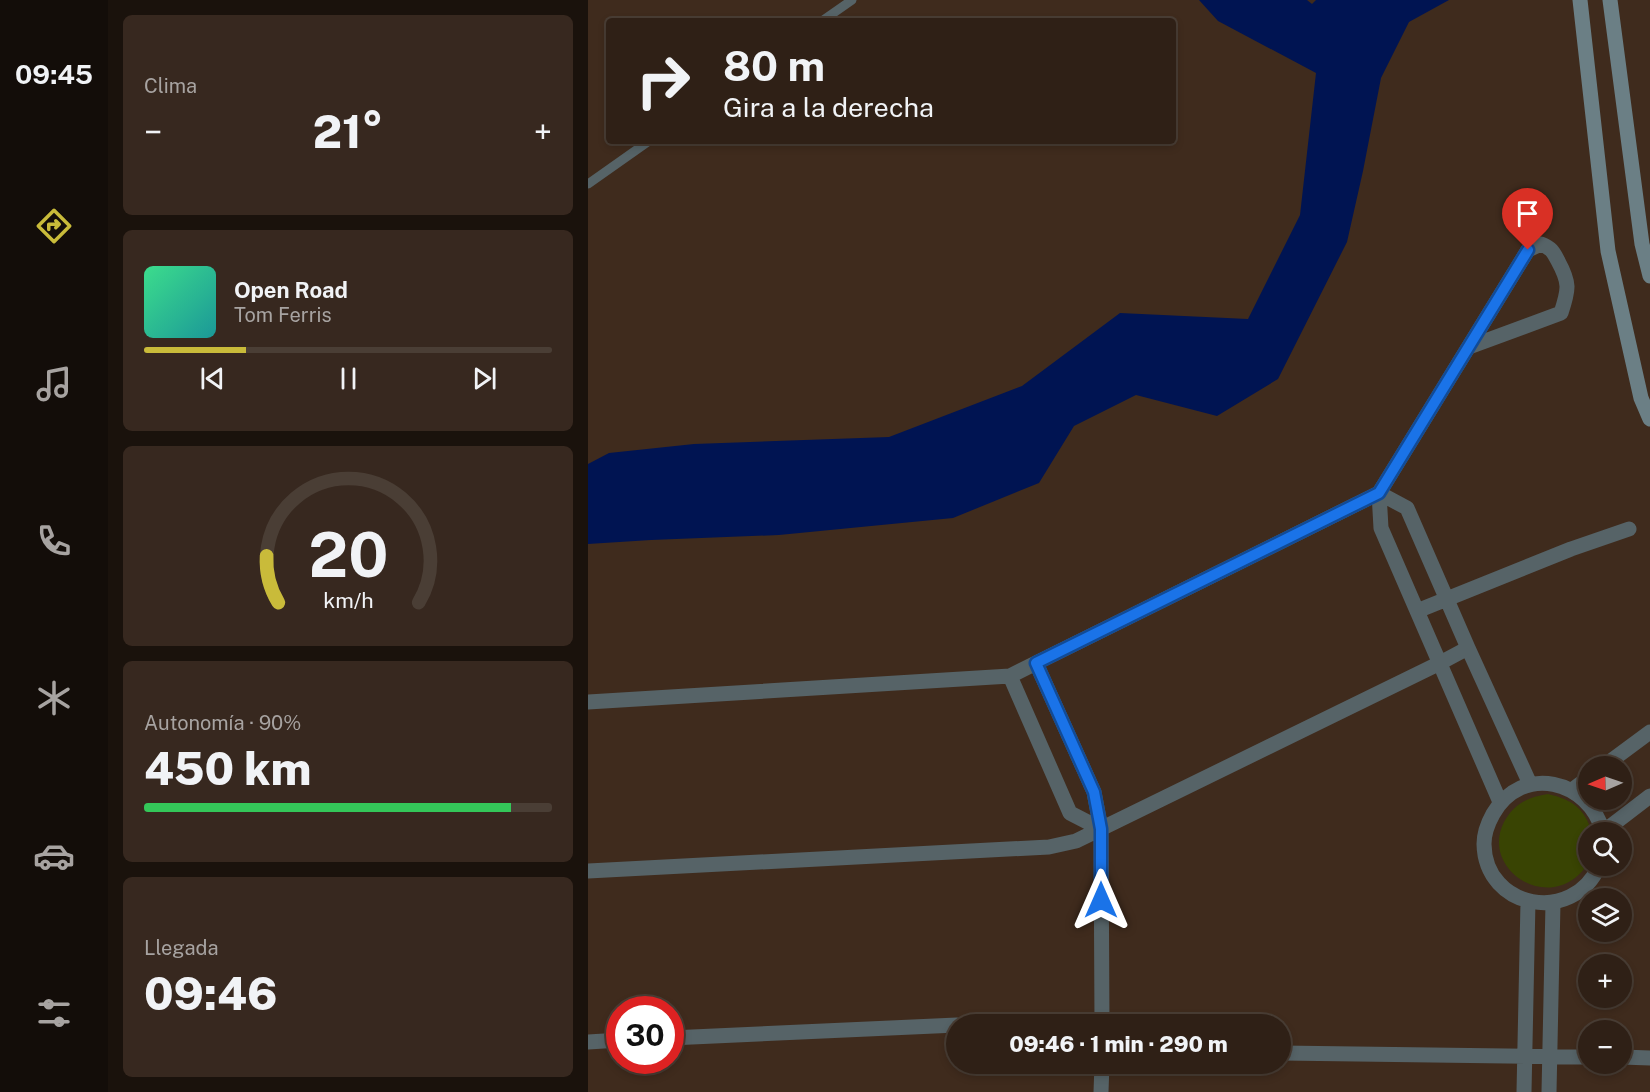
<!DOCTYPE html>
<html lang="es">
<head>
<meta charset="utf-8">
<style>
  body { margin:0; font-family:"Public Sans",sans-serif; background:#37281f; color:#f1f3f6; height:100vh; display:flex; flex-direction:column; font-size:22px; white-space:nowrap }
  * { box-sizing:border-box; margin:0 }
  p { font-size:20px; color:#a7a3a1 }
  .icon { flex:none; width:33px; height:33px; fill:none; stroke:currentColor; stroke-width:2; stroke-linecap:round; stroke-linejoin:round }
  .map { position:relative; flex:1; overflow:hidden }
  .side { display:flex; flex-direction:column; gap:15px; padding:15px; background:#1a120c; width:480px }
  .side>* { flex:none }
  .guide { position:absolute; left:18px; top:18px; width:570px; height:126px; border-radius:6px; box-shadow:0 3px 9px #0003,0 0 0 2px #4a3e35; background:#2f2016; color:#f1f3f6; overflow:hidden }
  .needle { width:39px; rotate:268deg }
  .fabs { position:absolute; left:990px; top:756px; display:grid; gap:12px }
  .fabs a { display:grid; place-items:center; width:54px; height:54px; border-radius:50%; background:#2f2016; box-shadow:0 3px 9px #0003,0 0 0 2px #4a3e35; font-size:30px }
  .speed { position:absolute; left:18px; top:996px; display:flex; gap:12px; font-size:30px; font-weight:700; text-align:center }
  .speed>* { display:grid; place-content:center; width:78px; height:78px; border-radius:50%; background:#2f2016; box-shadow:0 3px 9px #0003,0 0 0 2px #4a3e35; line-height:1 }
  .speed .limit { border:9px solid #d22; background:#fff; color:#111 }
  .pin { position:absolute; display:grid; place-items:center; width:51px; height:51px; color:#fff; margin:-62px -26px; border-radius:50% 50% 50% 0; rotate:-45deg; box-shadow:0 0 6px #0007 }
  .pin .icon { rotate:45deg }
  .me { position:absolute; width:66px; margin:-33px; rotate:0deg; stroke-linejoin:round; filter:drop-shadow(0 0 4px #0008) }
  .turn { display:flex; align-items:center; gap:21px; height:126px; padding:0 18px; font-size:27px }
  .turn .icon { width:78px; height:78px; stroke-width:2.5 }
  .turn b { display:block; font-size:42px; line-height:51px }
  .big { font-size:45px; font-weight:800; line-height:1.1 }
  .side .widget { flex:1; display:flex; flex-direction:column; justify-content:center; gap:9px; min-width:0; padding:0 21px; border-radius:9px; background:#37281f }
  .side .dial { align-items:center; gap:0 }
  .dial svg { height:156px; overflow:visible; fill:none; stroke:#4a3e35; stroke-width:7; stroke-linecap:round; text-anchor:middle }
  .dial text { fill:#f1f3f6; stroke:none }
  .song { display:flex; align-items:center; gap:18px }
  .cover { width:72px; height:72px; border-radius:9px; background:linear-gradient(135deg,hsl(150 70% 55%),hsl(180 70% 35%)) }
  .played { height:6px; border-radius:3px; background:linear-gradient(90deg,#c9bb3a 25%,#4a3e35 25%) }
  .keys { display:flex; justify-content:space-around; direction:ltr }
  .heat { display:flex; justify-content:space-between; align-items:center; font-size:33px; direction:ltr }
  .charge { height:9px; border-radius:4px; background:linear-gradient(90deg,#34c759 90%,#4a3e35 0) }
  .trip { position:absolute; left:358px; top:1014px; width:345px; height:60px; border-radius:30px; background:#2f2016; box-shadow:0 3px 9px #0003,0 0 0 2px #4a3e35; font-weight:800; line-height:60px; text-align:center }
  main { display:flex; flex:1; min-height:0 }
  .tab-bar { display:flex; flex-direction:column; width:108px; justify-content:space-around; align-items:center; background:#130d09; color:#a7a3a1 }
  .tab-bar .icon { width:42px; height:42px }
  .tab-bar .selected { color:#c9bb3a }
  .tab-bar b { font-size:27px; color:#f1f3f6 }
  .map>svg:first-child { display:block }
</style>
</head>
<body>
<main>
<nav class="tab-bar">
<b>09:45</b>
<svg class="icon selected" aria-label="directions" viewBox="0 0 24 24"><path d="M12 3l9 9-9 9-9-9zM9 14v-3h6M13 9l2 2-2 2"/></svg>
<svg class="icon" aria-label="music" viewBox="0 0 24 24"><path d="M9 18V5l10-2v13"/><circle cx="6" cy="18" r="3"/><circle cx="16" cy="16" r="3"/></svg>
<svg class="icon" aria-label="phone" viewBox="0 0 24 24"><path d="M5 4h4l2 5-3 2q2 4 5 5l2-3 5 2v4C11 20 4 13 5 4z"/></svg>
<svg class="icon" aria-label="climate" viewBox="0 0 24 24"><path d="M12 3v18M4 7l16 10M4 17L20 7"/></svg>
<svg class="icon" aria-label="car" viewBox="0 0 24 24"><path d="M5 17H2v-5l4-1 3-4h7l3 4 3 1v5h-3M9 17h6M6 11h13"/><circle cx="7" cy="17" r="2"/><circle cx="17" cy="17" r="2"/></svg>
<svg class="icon" aria-label="filters" viewBox="0 0 24 24"><path d="M4 7h16M4 17h16"/><circle cx="9" cy="7" r="2"/><circle cx="15" cy="17" r="2"/></svg>
</nav>
<section class="side">
<div class="widget"><p>Clima</p>
<div class="heat"><a>−</a><b class="big">21°</b><a>+</a></div>
</div>
<div class="widget">
<div class="song"><i class="cover"></i><div><b>Open Road</b><p>Tom Ferris</p></div></div>
<div class="played"></div>
<div class="keys"><svg class="icon" aria-label="previous" viewBox="0 0 24 24"><path d="M18 5L8 12l10 7zM5 5v14"/></svg><svg class="icon" aria-label="pause" viewBox="0 0 24 24"><path d="M8 5v14M16 5v14"/></svg><svg class="icon" aria-label="next" viewBox="0 0 24 24"><path d="M6 5l10 7-10 7zM19 5v14"/></svg></div>
</div>
<div class="widget dial"><svg viewBox="0 0 100 80">
<path d="M14 69A42 42 0 1 1 86 69"/>
<path d="M14 69A42 42 0 0 1 8 45" stroke="#c9bb3a"/>
<text x="50" y="56" font-size="32" font-weight="700">20</text>
<text x="50" y="72" font-size="11">km/h</text>
</svg></div>
<div class="widget"><p>Autonomía · 90%</p><b class="big">450 km</b><div class="charge"></div></div>
<div class="widget"><p>Llegada</p><b class="big">09:46</b></div>
</section>
<div class="map">
<svg width="1062" height="1092" viewBox="0 0 1062 1092">
  <rect width="100%" height="100%" fill="#3f2b1d"/>
  <!-- green -->
  <path fill="#394403" d="M960,794C985,800 996,808 1004,832H1000C1000,841 1002,852 1000,860C999,867 992,874 987,878C949,907 894,865 916,822C926,804 940,797 960,794Z"/>
  <!-- water -->
  <path fill="#001452" d="M611,0H719L724,4L728,0H861L821,22L793,78L775,171L759,242L690,379L629,416L548,395L486,426L451,483L365,518L191,535L63,540L0,544V464L21,453L106,444L301,437L434,386L532,313L660,319L712,215L728,73L630,21Z"/>
  <g fill="none" stroke-linecap="round" stroke-linejoin="round">
    <!-- lane -->
    <path stroke="#566367" stroke-width="9" d="M234,21L264,0
      M0,184L61,141"/>
    <!-- street -->
    <path stroke="#566367" stroke-width="15" d="M791,493L793,528L912,802
      M791,493L819,508L880,648L942,784
      M829,611L983,549L1041,529
      M448,663L791,493L940,250L953,244C963,248 965,251 970,261C982,283 981,289 973,313L881,347
      M0,702L422,676L448,663L506,792L513,829L482,813L422,676
      M1016,766L1062,732
      M984,790L1000,778
      M513,829L514,1024
      M1015,832L1062,796
      M1011,866C985,925 897,909 896,844C896,833 900,823 905,814C934,763 1001,780 1015,832
      M0,871L461,847L488,841L852,663L880,648
      M389,1024L514,1019
      M82,1038L369,1025
      M0,1042L32,1040
      M693,1053L1000,1057
      M1034,1057L1062,1058
      M513,1092L514,1064
      M936,1092L940,901
      M961,1092L965,903"/>
    <!-- secondary -->
    <path stroke="#6b7f85" stroke-width="15" d="M992,0L1020,251L1053,398L1062,419
      M1022,0L1054,244L1062,276"/>
  </g>
  <g fill="none" stroke-linecap="round" stroke-linejoin="round">
    <!-- route casing -->
    <g stroke="#114b97" stroke-width="15">
      <path id="route" d="M513,900V829L506,792L448,663L791,493L940,250"/>
    </g>
    <!-- route -->
    <use href="#route" stroke="#1a73e8" stroke-width="10"/>
  </g>
</svg>
<div class="fabs">
<a><svg class="needle" viewBox="-14 -14 28 28"><path d="M0-13l5 13h-10z" fill="#e53935"/><path d="M0 13l5-13h-10z" fill="#a7a3a1"/></svg></a>
<a><svg class="icon" aria-label="search" viewBox="0 0 24 24"><circle cx="10" cy="10" r="6"/><path d="M15 15l6 6"/></svg></a>
<a><svg class="icon" aria-label="layers" viewBox="0 0 24 24"><path d="M12 4l9 5-9 5-9-5zM3 14l9 5 9-5"/></svg></a>
<a>+</a>
<a>−</a>
</div>
<div class="speed"><div class="limit">30</div></div>
<div class="pin" style="left:940px;top:250px;background:#d93025"><svg class="icon" aria-label="arrive" viewBox="0 0 24 24"><path d="M6 21V4h12l-3 4 3 4H6"/></svg></div>
<svg class="me" style="left:513px;top:900px" viewBox="-20 -20 40 40"><path d="M0-17L14 15 0 8-14 15z" fill="#1a73e8" stroke="#fff" stroke-width="4"/></svg>
<div class="trip">09:46 · 1 min · 290 m</div>
<div class="guide">
<div class="turn"><svg class="icon" aria-label="right" viewBox="0 0 24 24"><path d="M7 20v-9h11M14 6l5 5-5 5"/></svg><div><b>80 m</b>Gira a la derecha</div></div>
</div>
</div>
</main>
</body>
</html>
